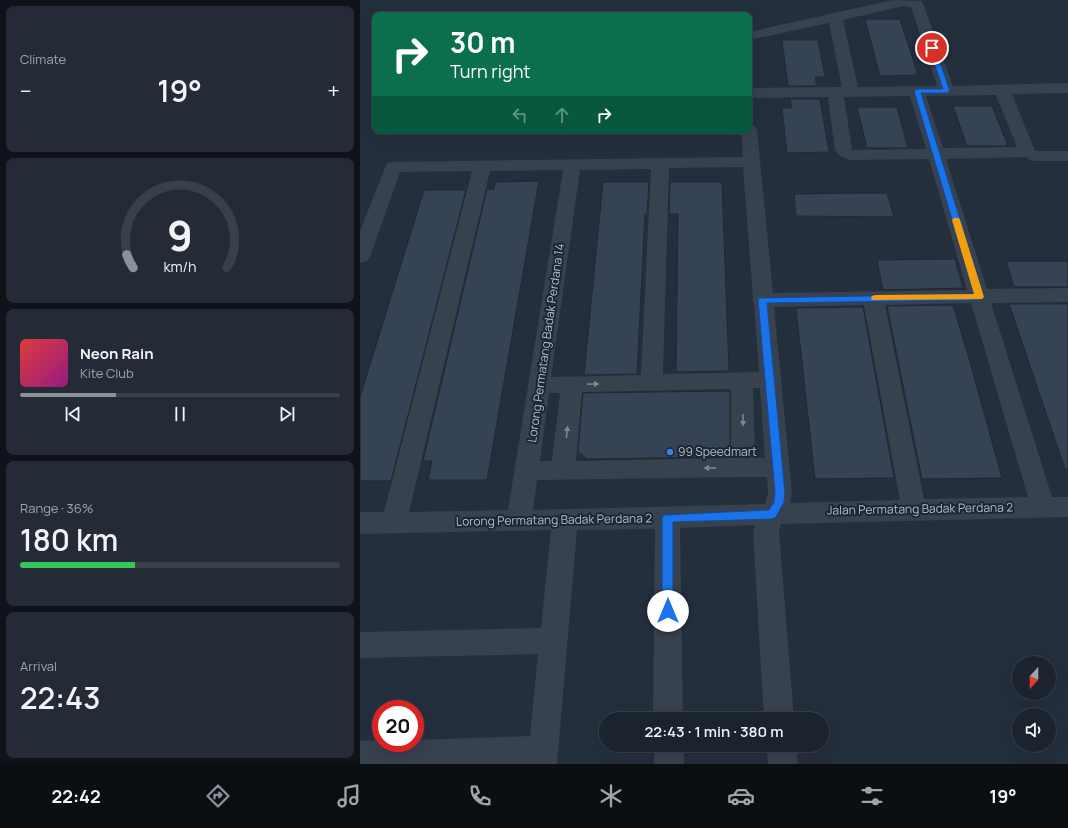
<!DOCTYPE html>
<html lang="en">
<head>
<meta charset="utf-8">
<style>
  body { margin:0; font-family:Manrope,sans-serif; background:#242b36; color:#f1f3f6; height:100vh; display:flex; flex-direction:column; font-size:15px; white-space:nowrap }
  * { box-sizing:border-box; margin:0 }
  p { font-size:13px; color:#a0a4aa }
  .icon { flex:none; width:22px; height:22px; fill:none; stroke:currentColor; stroke-width:2; stroke-linecap:round; stroke-linejoin:round }
  .map { position:relative; flex:1; overflow:hidden }
  .side { display:flex; flex-direction:column; gap:6px; padding:6px; background:#0f1319; width:360px }
  .side>* { flex:none }
  .banner { position:absolute; left:12px; top:12px; width:380px; height:122px; border-radius:8px; box-shadow:0 4px 16px #0002,0 0 0 1px #39404a; background:#0b6e4f; color:#fff; overflow:hidden }
  .needle { width:26px; rotate:201deg }
  .buttons { position:absolute; left:652px; top:656px; display:grid; gap:8px }
  .buttons a { display:grid; place-items:center; width:44px; height:44px; border-radius:50%; background:#1b232e; box-shadow:0 4px 16px #0002,0 0 0 1px #39404a; font-size:20px }
  .speed { position:absolute; left:12px; top:700px; display:flex; gap:8px; font-size:20px; font-weight:700; text-align:center }
  .speed>* { display:grid; place-content:center; width:52px; height:52px; border-radius:50%; background:#1b232e; box-shadow:0 4px 16px #0002,0 0 0 1px #39404a; line-height:1 }
  .speed .limit { border:6px solid #d22; background:#fff; color:#111 }
  .pin { position:absolute; display:grid; place-items:center; width:34px; height:34px; color:#fff; margin:-17px; border:2px solid #fff; border-radius:50%; box-shadow:0 1px 4px #0007 }
  .me { position:absolute; width:44px; margin:-22px; rotate:0deg; stroke-linejoin:round; filter:drop-shadow(0 0 3px #0008) }
  .turn { display:flex; align-items:center; gap:14px; height:84px; padding:0 12px; font-size:18px }
  .turn .icon { width:52px; height:52px; stroke-width:2.5 }
  .turn b { display:block; font-size:28px; line-height:34px }
  .lanes { display:flex; align-items:center; height:38px; padding:0 12px; background:#0003; justify-content:center; gap:20px; direction:ltr }
  .lanes .off { opacity:.35 }
  .big { font-size:30px; font-weight:600; line-height:1.1 }
  .side .tile { flex:1; display:flex; flex-direction:column; justify-content:center; gap:6px; min-width:0; padding:0 14px; border-radius:8px; background:#242b36 }
  .side .dial { align-items:center; gap:0 }
  .dial svg { height:104px; overflow:visible; fill:none; stroke:#39404a; stroke-width:7; stroke-linecap:round; text-anchor:middle }
  .dial text { fill:#f1f3f6; stroke:none }
  .song { display:flex; align-items:center; gap:12px }
  .cover { width:48px; height:48px; border-radius:6px; background:linear-gradient(135deg,hsl(0 70% 55%),hsl(310 70% 35%)) }
  .played { height:4px; border-radius:2px; background:linear-gradient(90deg,#8c9099 30%,#39404a 30%) }
  .keys { display:flex; justify-content:space-around; direction:ltr }
  .heat { display:flex; justify-content:space-between; align-items:center; font-size:22px; direction:ltr }
  .charge { height:6px; border-radius:3px; background:linear-gradient(90deg,#34c759 36%,#39404a 0) }
  .trip { position:absolute; left:239px; top:712px; width:230px; height:40px; border-radius:20px; background:#1b232e; box-shadow:0 4px 16px #0002,0 0 0 1px #39404a; font-weight:600; line-height:40px; text-align:center }
  .tab-bar { display:flex; height:64px; justify-content:space-around; align-items:center; background:#0b0e12; color:#a0a4aa }
  .tab-bar .icon { width:28px; height:28px }
  .tab-bar .on { color:#8c9099 }
  .tab-bar b { font-size:18px; color:#f1f3f6 }
  main { display:flex; flex:1; min-height:0 }
  .map>svg:first-child { display:block }
</style>
</head>
<body>
<main>
<section class="side">
<div class="tile"><p>Climate</p>
<div class="heat"><a>−</a><b class="big">19°</b><a>+</a></div>
</div>
<div class="tile dial"><svg viewBox="0 0 100 80">
<path d="M14 69A42 42 0 1 1 86 69"/>
<path d="M14 69A42 42 0 0 1 9 59" stroke="#8c9099"/>
<text x="50" y="56" font-size="32" font-weight="700">9</text>
<text x="50" y="72" font-size="11">km/h</text>
</svg></div>
<div class="tile">
<div class="song"><i class="cover"></i><div><b>Neon Rain</b><p>Kite Club</p></div></div>
<div class="played"></div>
<div class="keys"><svg class="icon" aria-label="previous" viewBox="0 0 24 24"><path d="M18 5L8 12l10 7zM5 5v14"/></svg><svg class="icon" aria-label="pause" viewBox="0 0 24 24"><path d="M8 5v14M16 5v14"/></svg><svg class="icon" aria-label="next" viewBox="0 0 24 24"><path d="M6 5l10 7-10 7zM19 5v14"/></svg></div>
</div>
<div class="tile"><p>Range · 36%</p><b class="big">180 km</b><div class="charge"></div></div>
<div class="tile"><p>Arrival</p><b class="big">22:43</b></div>
</section>
<div class="map">
<svg width="708" height="764" viewBox="0 0 708 764">
  <rect width="100%" height="100%" fill="#242f3e"/>
  <!-- building -->
  <path fill="#364354" stroke="#1f2835" d="M505,19H540L558,75L520,76Z
    M422,40H458L465,77H455L457,86H428Z
    M430,99H460L469,152L427,153L422,108H432Z
    M593,106H632L648,146H607Z
    M497,107H537L548,148H507Z
    M179,181L127,480H68L72,461H63L127,189H134L135,182Z
    M243,182H289L287,214H285L277,374L224,375Z
    M310,182H362L369,371L316,372L318,214H309Z
    M64,190H106L31,481H0V397Z
    M501,193H527L534,217L436,216L434,194Z
    M595,259L603,288L523,290L517,260Z
    M646,261H708V287H654Z
    M649,304H708V469H705Z
    M593,305L610,362L642,478L562,479L527,306Z
    M503,307L534,478L455,479L436,308Z
    M370,391V447L361,457L227,459L218,452L223,393Z"/>
  <g fill="none" stroke-linecap="round" stroke-linejoin="round">
    <!-- minor -->
    <path fill="#38414e" fill-rule="evenodd" d="M533,0L562,1L593,86L708,83V93L652,94L675,151H708V161H675L669,160L667,157L586,159L627,289L708,288V302L631,303L692,497H708V517L421,524L419,532L434,719H404L393,532L395,525L320,528L323,719H293L295,529L217,530L197,764H0V741L21,740V743H55V740L170,736L178,654L0,658V632L181,628L191,530L0,534V512H24L112,171L40,172L10,257L7,261L0,263V231L27,163L33,162L383,157L381,131H389V125L395,126L397,130L413,293L607,290L569,159L491,160C483,158 480,157 475,150L468,97L389,98V88L482,87L469,23L389,40V32ZM543,6L551,7L577,86L498,87L483,20ZM636,95L657,147L583,148L566,96ZM550,96L566,149L492,150L484,97ZM383,167L393,298L392,300L394,303L399,372L303,374L309,168ZM291,169L281,375L191,377L220,170ZM203,170L148,510L49,512L130,171ZM611,303L668,497L564,499L525,305ZM504,305L540,500L430,503L432,493L414,307ZM393,388H400L405,458H395ZM371,389V458L216,461L222,392ZM189,393H200L192,461H180ZM382,477H407L408,493L405,504L173,510L177,480Z
      M294,745H324V764H294Z
      M406,745H436L438,764H408Z"/>
  </g>
  <!-- one-way arrows -->
  <defs><path id="oneway-solid" d="M-6-.8H1V-3.2L6.5 0L1 3.2V.8H-6Z"/></defs>
  <g fill="#7c8592">
    <use href="#oneway-solid" transform="translate(233 384) rotate(-1)"/>
    <use href="#oneway-solid" transform="translate(383 420) rotate(89)"/>
    <use href="#oneway-solid" transform="translate(207 432) rotate(-84)"/>
    <use href="#oneway-solid" transform="translate(350 468) rotate(179)"/>
  </g>
  <!-- route -->
  <path fill="#1a73e8" stroke="#114b97" d="M569,46L575,48L590,91L587,93H561L624,297L619,300L407,303L425,493L424,502L416,517L412,519L313,522V611L312,614L308,616L304,614L302,611V518L304,515L409,510L414,502L415,493L398,300L399,298L614,294L554,91L557,89H583L569,48Z"/>
  <!-- slow -->
  <path fill="#f59e0b" d="M594,218H599L600,220L624,297L622,299L512,300L511,298L512,296L515,295L614,294L592,220Z"/>
  <!-- markers -->
  <circle fill="#3f7fe0" stroke="#1d2633" stroke-width="1.5" cx="310" cy="452" r="4"/>
  <g text-anchor="middle" stroke-width="4" stroke-linejoin="round" paint-order="stroke">
    <!-- street labels -->
    <g font-size="12" fill="#b4bcc9" stroke="#1d2633">
      <text transform="translate(186 343) rotate(-82)" y="4">Lorong Permatang Badak Perdana 14</text>
      <text transform="translate(560 509) rotate(-1)" y="4">Jalan Permatang Badak Perdana 2</text>
      <text transform="translate(194 520) rotate(-1)" y="4">Lorong Permatang Badak Perdana 2</text>
    </g>
    <!-- poi labels -->
    <g font-size="12" fill="#b4bcc9" stroke="#1d2633" text-anchor="start">
      <text x="318" y="456">99 Speedmart</text>
    </g>
  </g>
</svg>
<div class="buttons">
<a><svg class="needle" viewBox="-14 -14 28 28"><path d="M0-13l5 13h-10z" fill="#e53935"/><path d="M0 13l5-13h-10z" fill="#a0a4aa"/></svg></a>
<a><svg class="icon" aria-label="sound" viewBox="0 0 24 24"><path d="M4 9h4l5-4v14l-5-4H4zM17 9q2 3 0 6"/></svg></a>
</div>
<div class="speed"><div class="limit">20</div></div>
<div class="pin" style="left:572px;top:48px;background:#d93025"><svg class="icon" aria-label="arrive" viewBox="0 0 24 24"><path d="M6 21V4h12l-3 4 3 4H6"/></svg></div>
<svg class="me" style="left:308px;top:611px" viewBox="-20 -20 40 40"><circle r="19" fill="#fff"/><path d="M0-13L10 11 0 6-10 11z" fill="#1a73e8"/></svg>
<div class="trip">22:43 · 1 min · 380 m</div>
<div class="banner">
<div class="turn"><svg class="icon" aria-label="right" viewBox="0 0 24 24"><path d="M7 20v-9h11M14 6l5 5-5 5"/></svg><div><b>30 m</b>Turn right</div></div>
<div class="lanes"><svg class="icon off" aria-label="left" viewBox="0 0 24 24"><path d="M17 20v-9H6M10 6l-5 5 5 5"/></svg><svg class="icon off" aria-label="ahead" viewBox="0 0 24 24"><path d="M12 20V5M6 11l6-6 6 6"/></svg><svg class="icon" aria-label="right" viewBox="0 0 24 24"><path d="M7 20v-9h11M14 6l5 5-5 5"/></svg></div>
</div>
</div>
</main>
<nav class="tab-bar">
<b>22:42</b>
<svg class="icon on" aria-label="directions" viewBox="0 0 24 24"><path d="M12 3l9 9-9 9-9-9zM9 14v-3h6M13 9l2 2-2 2"/></svg>
<svg class="icon" aria-label="music" viewBox="0 0 24 24"><path d="M9 18V5l10-2v13"/><circle cx="6" cy="18" r="3"/><circle cx="16" cy="16" r="3"/></svg>
<svg class="icon" aria-label="phone" viewBox="0 0 24 24"><path d="M5 4h4l2 5-3 2q2 4 5 5l2-3 5 2v4C11 20 4 13 5 4z"/></svg>
<svg class="icon" aria-label="climate" viewBox="0 0 24 24"><path d="M12 3v18M4 7l16 10M4 17L20 7"/></svg>
<svg class="icon" aria-label="car" viewBox="0 0 24 24"><path d="M5 17H2v-5l4-1 3-4h7l3 4 3 1v5h-3M9 17h6M6 11h13"/><circle cx="7" cy="17" r="2"/><circle cx="17" cy="17" r="2"/></svg>
<svg class="icon" aria-label="filters" viewBox="0 0 24 24"><path d="M4 7h16M4 17h16"/><circle cx="9" cy="7" r="2"/><circle cx="15" cy="17" r="2"/></svg>
<b>19°</b>
</nav>
</body>
</html>
